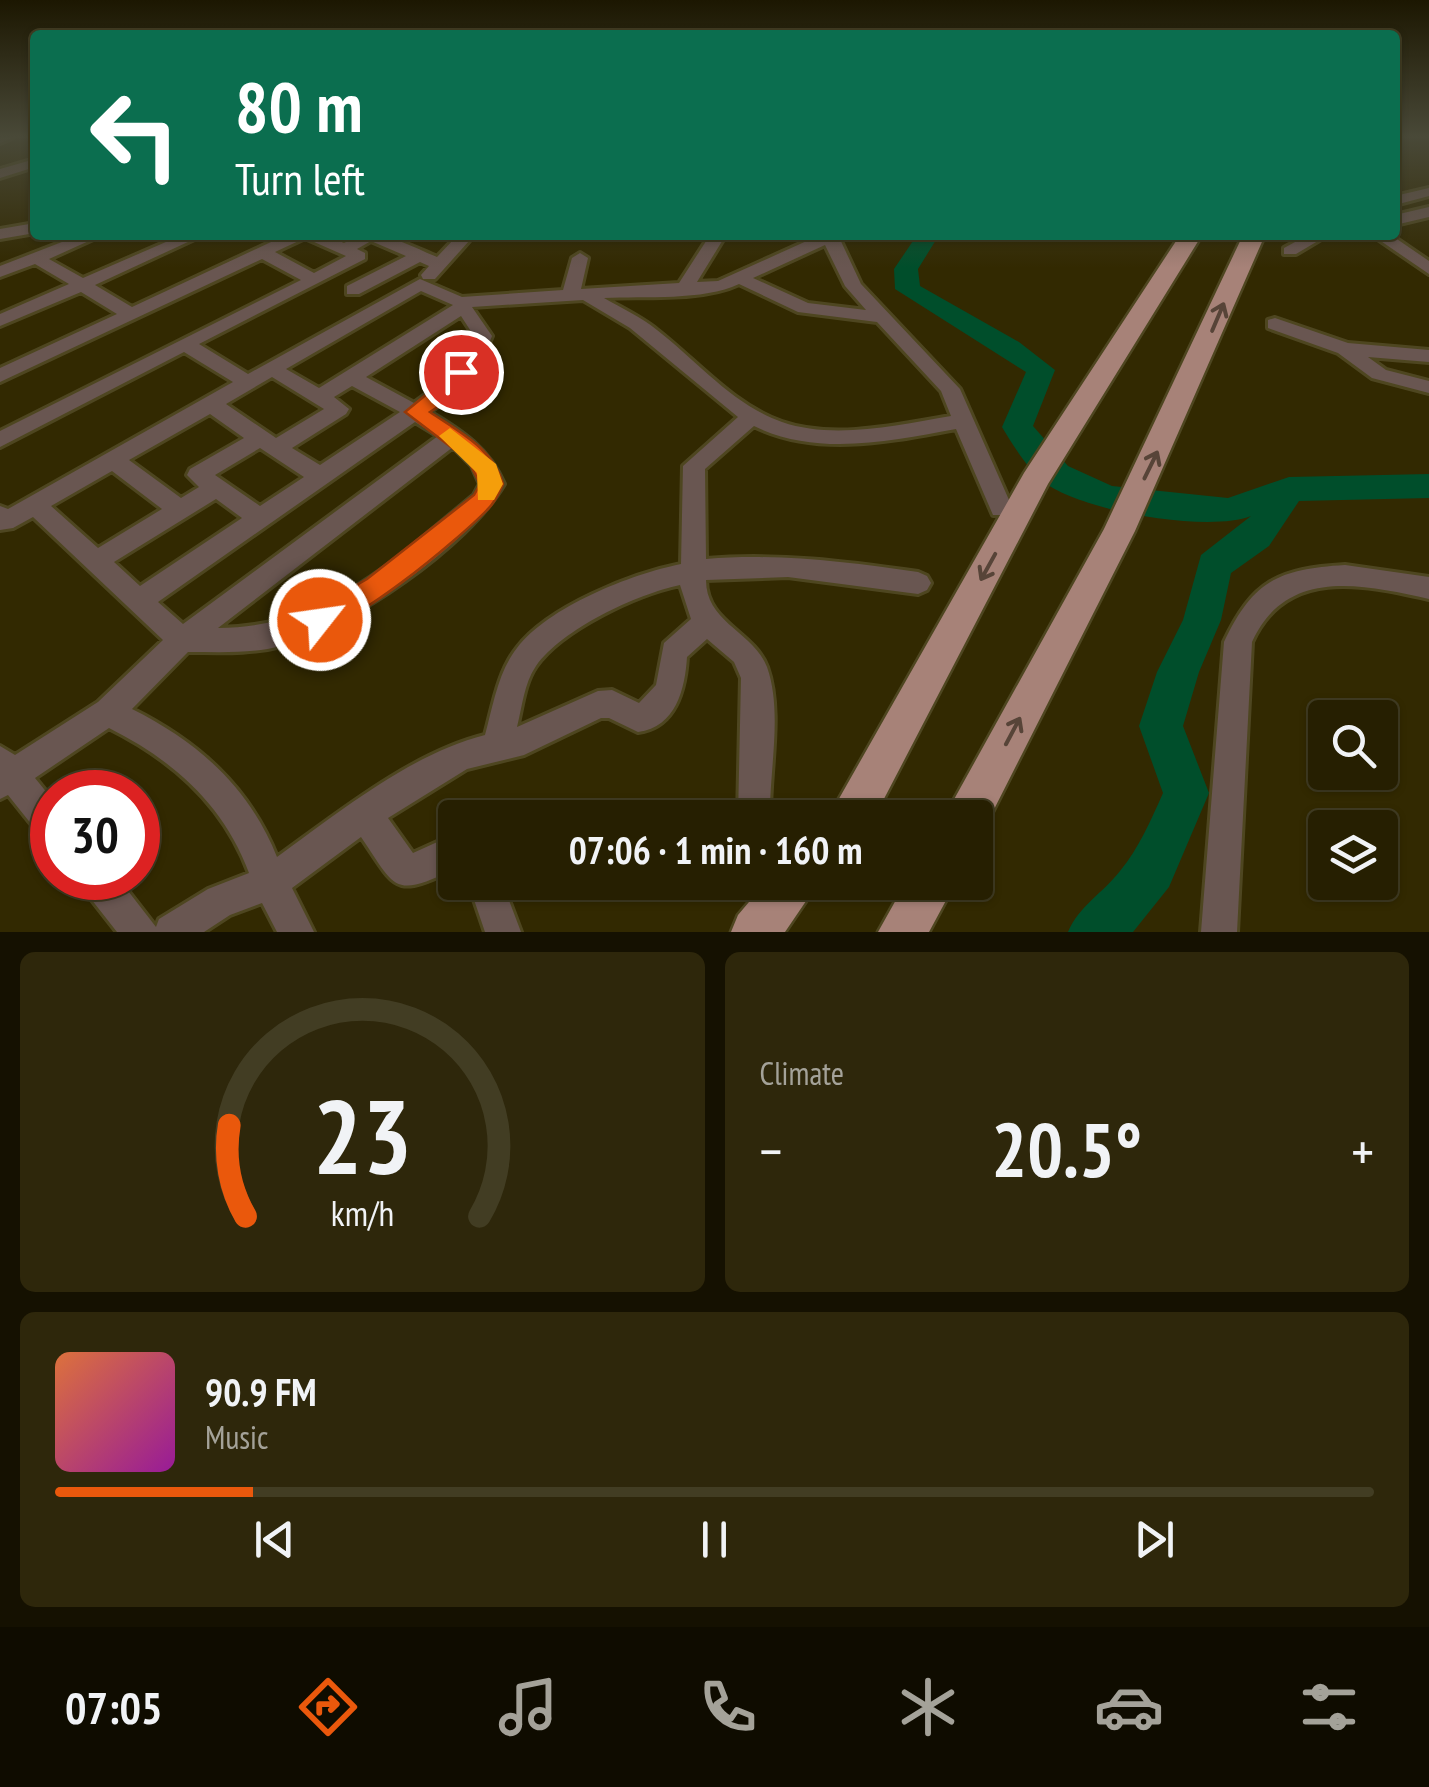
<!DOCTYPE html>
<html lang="en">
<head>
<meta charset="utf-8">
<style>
  body { margin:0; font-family:"PT Sans Narrow",sans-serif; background:#2e270b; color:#f1f3f6; height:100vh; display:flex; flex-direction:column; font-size:38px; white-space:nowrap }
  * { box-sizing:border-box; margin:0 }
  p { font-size:32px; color:#a4a299 }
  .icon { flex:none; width:55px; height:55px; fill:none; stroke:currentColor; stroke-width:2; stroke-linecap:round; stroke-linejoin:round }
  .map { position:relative; height:932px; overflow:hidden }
  .side { display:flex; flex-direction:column; gap:20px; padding:20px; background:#151101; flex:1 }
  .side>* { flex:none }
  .hud { position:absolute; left:30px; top:30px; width:1370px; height:210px; border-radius:10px; box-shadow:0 2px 8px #0004,0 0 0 2px #423d23; background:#0b6e4f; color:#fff; overflow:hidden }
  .tools { position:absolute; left:1308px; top:700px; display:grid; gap:20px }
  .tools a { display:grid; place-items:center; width:90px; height:90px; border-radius:10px; background:#261f01; box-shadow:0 2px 8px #0004,0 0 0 2px #423d23; font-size:50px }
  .speed { position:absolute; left:30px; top:770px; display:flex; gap:20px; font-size:50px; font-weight:700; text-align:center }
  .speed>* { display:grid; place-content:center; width:130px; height:130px; border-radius:50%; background:#261f01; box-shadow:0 2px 8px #0004,0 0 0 2px #423d23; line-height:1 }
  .speed .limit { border:15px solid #d22; background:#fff; color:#111 }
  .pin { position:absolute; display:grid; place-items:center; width:85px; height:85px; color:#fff; margin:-42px; border:5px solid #fff; border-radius:50%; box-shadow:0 2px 10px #0007 }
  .me { position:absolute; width:110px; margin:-55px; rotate:60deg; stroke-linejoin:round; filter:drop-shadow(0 0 8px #0008) }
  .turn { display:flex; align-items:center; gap:35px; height:210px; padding:0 40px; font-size:45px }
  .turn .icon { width:130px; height:130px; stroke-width:2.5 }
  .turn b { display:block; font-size:70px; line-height:85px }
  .big { font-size:75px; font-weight:800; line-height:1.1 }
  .side .tile { flex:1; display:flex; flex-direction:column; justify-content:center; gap:15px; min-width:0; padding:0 35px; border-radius:15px; background:#2e270b }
  .side .dial { align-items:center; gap:0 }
  .dial svg { height:260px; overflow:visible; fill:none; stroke:#423d23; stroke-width:7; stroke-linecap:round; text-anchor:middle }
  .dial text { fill:#f1f3f6; stroke:none }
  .song { display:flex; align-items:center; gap:30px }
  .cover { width:120px; height:120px; border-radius:15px; background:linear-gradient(135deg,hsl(20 70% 55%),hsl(300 70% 35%)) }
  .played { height:10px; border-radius:5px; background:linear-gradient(90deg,#ea580c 15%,#423d23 15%) }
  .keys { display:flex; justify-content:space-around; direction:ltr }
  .heat { display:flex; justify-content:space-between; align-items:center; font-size:55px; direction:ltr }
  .side .tiles { flex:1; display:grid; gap:20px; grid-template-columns:1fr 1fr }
  .tile:last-child { grid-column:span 2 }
  .trip { position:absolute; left:438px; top:800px; width:555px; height:100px; border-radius:10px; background:#261f01; box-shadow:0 2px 8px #0004,0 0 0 2px #423d23; font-weight:800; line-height:100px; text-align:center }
  .menu { display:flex; height:160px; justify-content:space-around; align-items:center; background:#0f0c00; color:#a4a299 }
  .menu .icon { width:70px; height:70px }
  .menu .selected { color:#ea580c }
  .menu b { font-size:45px; color:#f1f3f6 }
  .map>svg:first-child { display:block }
</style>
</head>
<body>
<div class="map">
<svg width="1429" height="932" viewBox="0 0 1429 932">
  <rect width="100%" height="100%" fill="#322901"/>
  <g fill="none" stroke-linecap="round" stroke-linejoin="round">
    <!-- river -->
    <path fill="#004e2b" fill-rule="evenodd" d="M917,235H939L918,269L920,286L1019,342L1055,370L1033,426L1068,466L1112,486L1228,498L1289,477L1429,474V498L1299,501L1269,546L1231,573L1221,620L1199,672L1183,726L1209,793L1169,887L1133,932H1068C1079,906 1103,893 1120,871C1139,848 1151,820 1163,793L1139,726L1157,672L1183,620L1201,555L1251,516C1208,533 1083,511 1045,483C1029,471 1012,444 1002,427L1026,372L895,289L894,269Z"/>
    <!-- minor casing -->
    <g stroke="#4e4620" stroke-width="6">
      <path id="minor" d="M0,138H12L0,143Z
        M35,159V167L0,178V169Z
        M1429,188V196L1395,205V196Z
        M1429,207V217L1395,225V215Z
        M35,223V233L0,239V229Z
        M80,235H102L49,259L83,278L182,235H203L95,285L132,307L286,235H325L344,243C376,225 406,244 437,257L455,238L469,241L435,279H423L421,275L429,266L420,262L359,294H347V286L406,256L371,241L357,249L365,253V259L199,344L248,374L420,279L462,297L563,290L572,258L580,253L588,258L581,289L679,283L710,235H722L724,238L697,282L718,281L820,235H838L861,284L960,389L1013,509L1009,515H993L956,429C891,441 817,457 754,426L705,469L706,559C778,553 847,562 918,572L927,576L931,583L927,590L918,594L788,577L706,580C706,623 753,631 767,667C783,712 769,771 770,818H738L741,678L734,662L707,639L687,657C685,689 676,727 638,732L609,718H601L524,755L467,769L388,818L413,853L455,834V869C393,898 397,890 361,837L292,888L314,932H277L262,903L230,915L204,932H117L84,890L79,878H118L156,927L159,919L208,889L249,873C224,805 173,760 109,728L35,778L52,799V839L40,835L8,795L0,799V746L15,755L98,702L163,640L33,517L13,528L0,530V506L8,509L233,382L184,352L0,447V431L301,280L262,259L0,382V368L117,314L81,292L0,326V314L69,284L35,264L0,277V266ZM305,238L346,256L314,273L275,252ZM825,245L845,286L866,310L808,303L753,278ZM739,284L798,312L877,322L941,391L951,416C898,425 834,440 782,422C733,405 697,361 657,330C641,317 623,309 604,298C645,296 703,301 739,284ZM421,291L453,305L319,388L286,369ZM583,300L630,328L738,417L683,466L681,564C631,574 548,607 517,648C498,672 493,706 485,735C412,753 338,813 277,857C249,787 198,742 132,709L188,652C219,652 251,654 281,646C350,627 468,546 504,484C489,449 462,431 430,412C458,392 480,368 492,336L472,307ZM461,316L474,336C461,365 440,385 414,403L366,377ZM272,377L324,409L276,438L226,404ZM352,386L400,412L320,465L292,448L346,414L349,409L334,397ZM210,414L244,438L190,469L187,475L199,487L181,498L129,460ZM415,422L438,436L183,624L158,602ZM453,447L472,466L480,484L474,495C394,561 328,627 218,628ZM260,448L304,477L260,506L215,475ZM112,471L162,509L98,548L51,506ZM216,499L242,518L140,586L114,562ZM680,585L691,619L664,643L656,685L639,703L612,690L598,691L517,727C522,708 524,683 536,666C562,629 637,594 680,585Z
        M1308,235H1328L1296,254H1284V248Z
        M1372,235H1391L1429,261V274Z
        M1275,318L1348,343L1429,350V362L1368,357L1386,370L1429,381V393L1372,378L1338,353L1268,328V320Z
        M1345,565L1429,577V599C1362,584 1286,567 1252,642L1237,932H1201L1224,642C1253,581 1278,569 1345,565Z
        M468,882H502L521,932H485Z"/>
    </g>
    <!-- major casing -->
    <g stroke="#4e4620" stroke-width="5">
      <path id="major" d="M1180,235H1202L1048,484L874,818H828L1024,473Z
        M1243,235H1265L1135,531L982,833L975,836V818H945L952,803L1104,529Z
        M766,882H819L785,932H731L738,915Z
        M906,882H956L929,932H878Z"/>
    </g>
    <!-- minor -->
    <use href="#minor" fill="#695651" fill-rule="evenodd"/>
    <!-- major -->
    <use href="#major" fill="#a78278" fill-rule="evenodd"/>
  </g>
  <!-- one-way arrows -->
  <defs><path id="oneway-shaft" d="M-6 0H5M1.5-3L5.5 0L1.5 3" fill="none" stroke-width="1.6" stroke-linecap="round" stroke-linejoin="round" transform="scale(2.5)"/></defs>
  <g stroke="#574438">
    <use href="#oneway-shaft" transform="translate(1218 317) rotate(-67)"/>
    <use href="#oneway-shaft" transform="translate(1151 465) rotate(-64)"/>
    <use href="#oneway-shaft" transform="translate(988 567) rotate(119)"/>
    <use href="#oneway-shaft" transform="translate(1013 731) rotate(-62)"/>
  </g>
  <!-- sky -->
  <linearGradient id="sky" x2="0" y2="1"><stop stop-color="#1c1701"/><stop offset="0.51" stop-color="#494938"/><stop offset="1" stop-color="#494938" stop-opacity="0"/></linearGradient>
  <rect width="1429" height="268" fill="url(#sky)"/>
  <!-- route -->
  <path fill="#ea580c" stroke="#983908" stroke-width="2.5" d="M461,366L468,368C470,386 446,402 430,412C459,432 493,448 503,484C499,493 495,503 487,510C462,536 342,639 310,628L306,620L310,612L367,579L474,495L480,484L468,460L405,412Z"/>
  <!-- slow -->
  <path fill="#f59e0b" d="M450,428L496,464L503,484L494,500H478L477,473L439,436Z"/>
</svg>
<div class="tools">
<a><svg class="icon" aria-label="search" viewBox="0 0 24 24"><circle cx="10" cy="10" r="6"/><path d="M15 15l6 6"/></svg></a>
<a><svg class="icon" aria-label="layers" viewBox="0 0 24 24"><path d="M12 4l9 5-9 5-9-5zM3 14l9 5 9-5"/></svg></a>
</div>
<div class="speed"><div class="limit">30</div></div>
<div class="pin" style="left:461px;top:372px;background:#d93025"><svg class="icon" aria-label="arrive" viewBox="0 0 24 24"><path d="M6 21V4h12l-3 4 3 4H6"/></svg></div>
<svg class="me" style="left:320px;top:620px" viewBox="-20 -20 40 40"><circle r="17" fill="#ea580c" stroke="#fff" stroke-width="3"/><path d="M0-11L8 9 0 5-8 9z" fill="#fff"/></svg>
<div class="trip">07:06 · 1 min · 160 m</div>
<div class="hud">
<div class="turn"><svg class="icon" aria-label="left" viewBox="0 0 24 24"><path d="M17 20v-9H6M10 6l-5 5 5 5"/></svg><div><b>80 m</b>Turn left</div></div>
</div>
</div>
<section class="side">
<div class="tiles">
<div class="tile dial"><svg viewBox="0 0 100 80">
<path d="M14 69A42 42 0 1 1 86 69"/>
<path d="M14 69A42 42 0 0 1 9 41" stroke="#ea580c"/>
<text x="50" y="56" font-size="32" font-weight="700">23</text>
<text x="50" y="72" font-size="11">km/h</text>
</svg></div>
<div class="tile"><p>Climate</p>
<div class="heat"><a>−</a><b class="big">20.5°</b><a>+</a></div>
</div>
<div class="tile">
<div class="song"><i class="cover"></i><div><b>90.9 FM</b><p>Music</p></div></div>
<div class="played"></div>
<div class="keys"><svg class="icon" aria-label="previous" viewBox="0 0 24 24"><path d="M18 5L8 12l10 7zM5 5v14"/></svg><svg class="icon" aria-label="pause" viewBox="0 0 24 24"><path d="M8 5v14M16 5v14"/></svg><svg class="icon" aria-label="next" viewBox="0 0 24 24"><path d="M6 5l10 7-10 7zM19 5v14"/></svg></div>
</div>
</div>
</section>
<nav class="menu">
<b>07:05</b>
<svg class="icon selected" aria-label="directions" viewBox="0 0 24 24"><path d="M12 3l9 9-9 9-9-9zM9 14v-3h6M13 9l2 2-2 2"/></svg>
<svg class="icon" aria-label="music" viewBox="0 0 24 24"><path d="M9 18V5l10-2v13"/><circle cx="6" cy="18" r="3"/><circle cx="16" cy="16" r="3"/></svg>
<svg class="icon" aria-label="phone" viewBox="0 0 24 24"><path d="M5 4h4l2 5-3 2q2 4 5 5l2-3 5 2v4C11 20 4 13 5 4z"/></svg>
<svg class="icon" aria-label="climate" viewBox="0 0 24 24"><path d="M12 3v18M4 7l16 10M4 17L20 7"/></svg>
<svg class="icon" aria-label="car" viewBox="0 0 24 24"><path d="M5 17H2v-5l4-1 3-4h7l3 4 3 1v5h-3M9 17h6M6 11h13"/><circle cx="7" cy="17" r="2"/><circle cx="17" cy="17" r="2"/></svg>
<svg class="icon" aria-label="filters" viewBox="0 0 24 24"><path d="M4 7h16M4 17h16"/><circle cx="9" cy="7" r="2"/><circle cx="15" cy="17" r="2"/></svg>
</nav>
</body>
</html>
